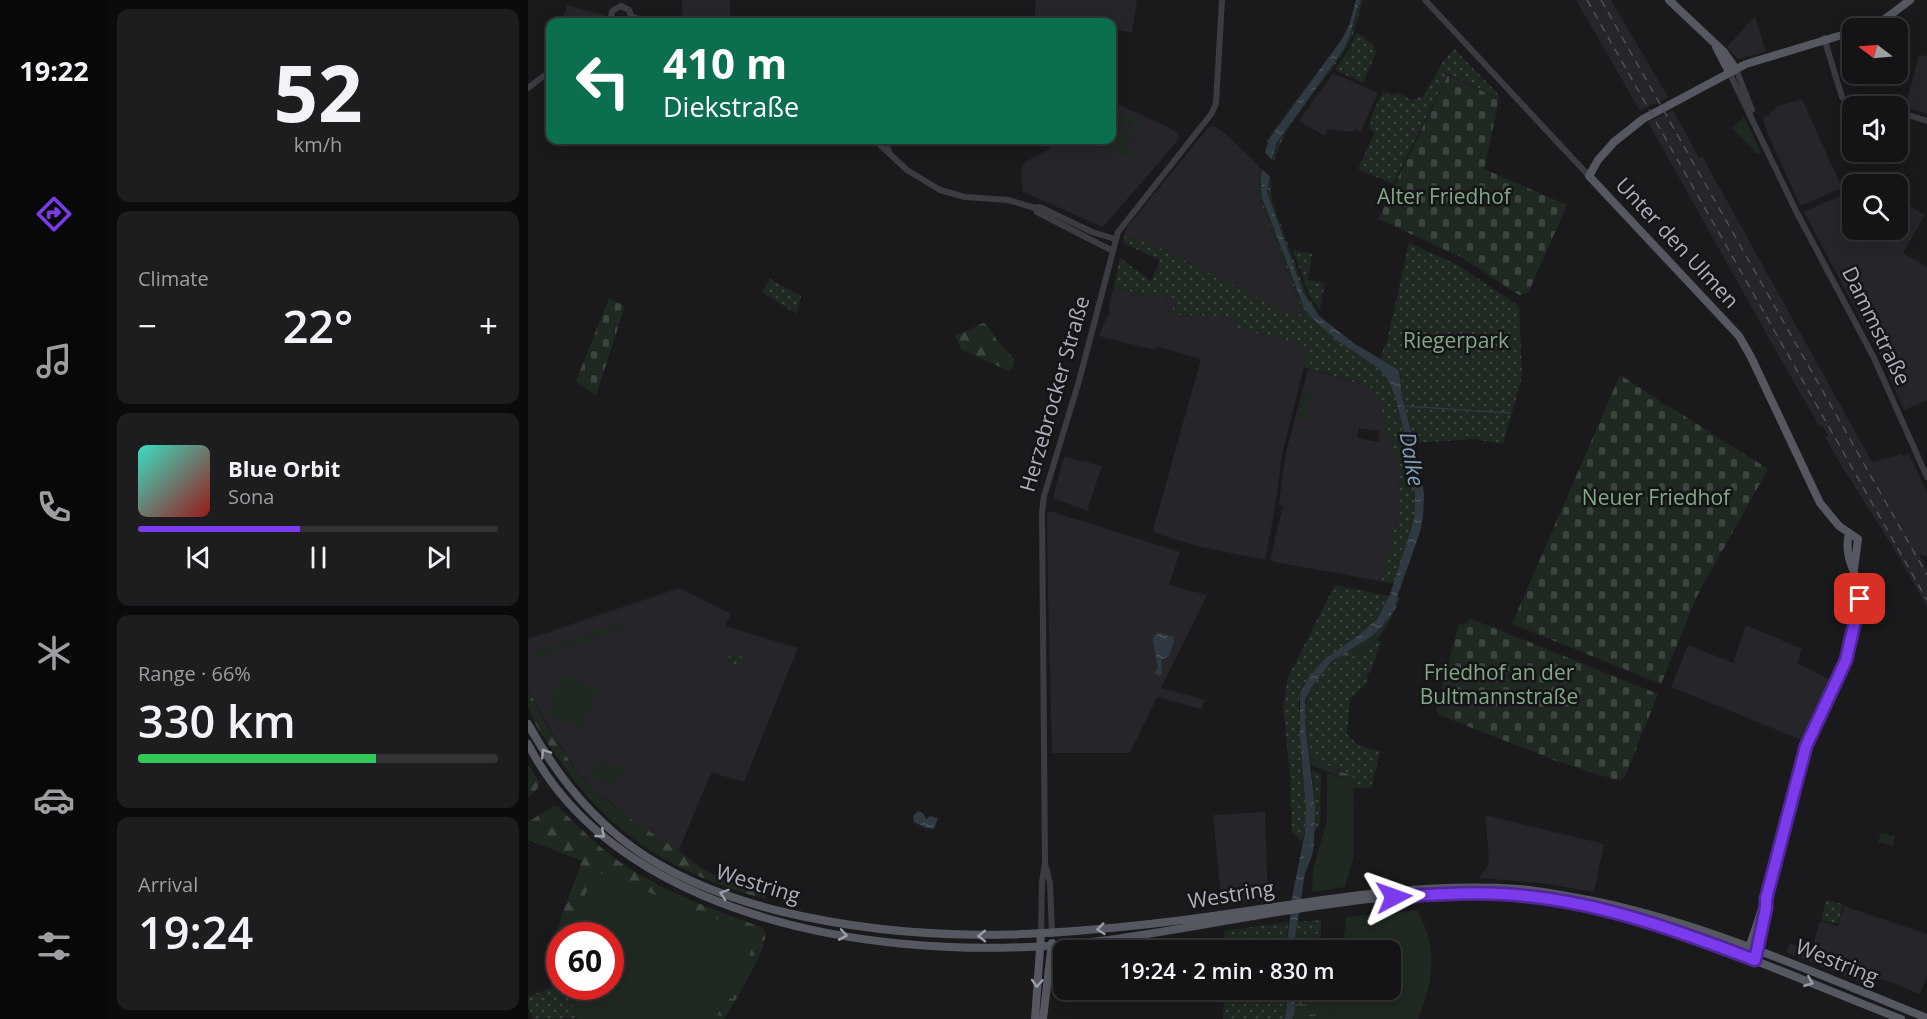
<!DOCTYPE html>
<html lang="en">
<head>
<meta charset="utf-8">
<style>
  body { margin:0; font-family:"Open Sans",sans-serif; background:#1d1d1f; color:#f1f3f6; height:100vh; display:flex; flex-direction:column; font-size:22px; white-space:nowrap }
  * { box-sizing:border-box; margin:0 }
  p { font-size:20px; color:#9d9ea1 }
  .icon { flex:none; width:33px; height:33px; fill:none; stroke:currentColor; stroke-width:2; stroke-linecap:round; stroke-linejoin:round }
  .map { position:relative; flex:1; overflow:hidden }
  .sheet { display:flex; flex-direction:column; gap:9px; padding:9px; background:#0b0b0c; width:420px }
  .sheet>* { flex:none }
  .hud { position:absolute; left:18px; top:18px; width:570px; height:126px; border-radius:12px; box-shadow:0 3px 15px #0003,0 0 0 2px #333335; background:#0b6e4f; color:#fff; overflow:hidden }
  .needle { width:39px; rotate:286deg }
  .fabs { position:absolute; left:1314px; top:18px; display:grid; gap:12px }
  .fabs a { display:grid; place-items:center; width:66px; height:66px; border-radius:12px; background:#141416; box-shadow:0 3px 15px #0003,0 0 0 2px #333335; font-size:30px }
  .speed { position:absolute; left:18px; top:922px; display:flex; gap:12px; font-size:30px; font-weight:700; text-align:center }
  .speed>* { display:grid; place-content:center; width:78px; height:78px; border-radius:50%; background:#141416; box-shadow:0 3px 15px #0003,0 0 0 2px #333335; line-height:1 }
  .speed .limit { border:9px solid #d22; background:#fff; color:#111 }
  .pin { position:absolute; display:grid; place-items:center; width:51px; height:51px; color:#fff; margin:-26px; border-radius:12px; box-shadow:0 3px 9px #0006 }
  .me { position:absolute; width:66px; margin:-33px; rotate:86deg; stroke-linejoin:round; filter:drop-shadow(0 0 4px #0008) }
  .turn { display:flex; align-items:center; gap:21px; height:126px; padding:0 18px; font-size:27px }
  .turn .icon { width:78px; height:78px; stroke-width:2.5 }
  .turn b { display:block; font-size:42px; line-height:51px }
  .big { font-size:45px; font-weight:600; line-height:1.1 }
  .sheet .tile { flex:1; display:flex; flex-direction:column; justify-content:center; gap:9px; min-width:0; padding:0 21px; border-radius:12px; background:#1d1d1f }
  .sheet .dial { align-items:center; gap:0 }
  .dial b { font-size:78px; line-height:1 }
  .song { display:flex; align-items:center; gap:18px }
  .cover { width:72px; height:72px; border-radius:9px; background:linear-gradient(135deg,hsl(170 70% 55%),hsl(0 70% 35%)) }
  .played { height:6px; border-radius:3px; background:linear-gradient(90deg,#7c3aed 45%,#333335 45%) }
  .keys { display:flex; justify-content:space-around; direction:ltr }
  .heat { display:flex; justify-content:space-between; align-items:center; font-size:33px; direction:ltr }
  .charge { height:9px; border-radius:4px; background:linear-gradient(90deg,#34c759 66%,#333335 0) }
  .trip { position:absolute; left:525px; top:940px; width:348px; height:60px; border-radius:12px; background:#141416; box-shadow:0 3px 15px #0003,0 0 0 2px #333335; font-weight:600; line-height:60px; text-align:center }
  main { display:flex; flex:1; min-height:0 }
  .tabs { display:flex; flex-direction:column; width:108px; justify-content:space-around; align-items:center; background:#080809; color:#9d9ea1 }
  .tabs .icon { width:42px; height:42px }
  .tabs .on { color:#7c3aed }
  .tabs b { font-size:27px; color:#f1f3f6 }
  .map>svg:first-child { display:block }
</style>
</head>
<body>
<main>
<nav class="tabs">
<b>19:22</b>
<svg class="icon on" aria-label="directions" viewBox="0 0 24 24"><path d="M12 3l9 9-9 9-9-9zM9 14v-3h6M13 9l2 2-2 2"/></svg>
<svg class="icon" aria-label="music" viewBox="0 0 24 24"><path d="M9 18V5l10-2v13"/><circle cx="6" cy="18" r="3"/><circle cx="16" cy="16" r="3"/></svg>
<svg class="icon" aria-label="phone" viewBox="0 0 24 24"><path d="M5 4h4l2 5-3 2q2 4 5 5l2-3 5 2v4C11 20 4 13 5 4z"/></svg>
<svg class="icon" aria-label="climate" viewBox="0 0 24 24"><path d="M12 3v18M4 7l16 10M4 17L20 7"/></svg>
<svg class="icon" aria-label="car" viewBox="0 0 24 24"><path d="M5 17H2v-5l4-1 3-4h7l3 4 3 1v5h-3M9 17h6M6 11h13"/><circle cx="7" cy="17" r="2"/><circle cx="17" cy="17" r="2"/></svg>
<svg class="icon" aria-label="filters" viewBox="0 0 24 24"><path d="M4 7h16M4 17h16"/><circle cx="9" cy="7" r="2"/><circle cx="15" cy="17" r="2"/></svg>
</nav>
<section class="sheet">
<div class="tile dial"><b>52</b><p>km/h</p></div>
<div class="tile"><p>Climate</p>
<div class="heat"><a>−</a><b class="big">22°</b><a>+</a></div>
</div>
<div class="tile">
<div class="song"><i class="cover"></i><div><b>Blue Orbit</b><p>Sona</p></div></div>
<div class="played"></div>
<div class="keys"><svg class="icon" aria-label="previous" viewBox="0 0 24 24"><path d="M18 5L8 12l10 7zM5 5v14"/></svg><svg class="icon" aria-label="pause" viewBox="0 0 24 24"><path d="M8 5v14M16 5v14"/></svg><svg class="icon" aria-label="next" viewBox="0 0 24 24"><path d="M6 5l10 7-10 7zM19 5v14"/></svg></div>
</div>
<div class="tile"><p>Range · 66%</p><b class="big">330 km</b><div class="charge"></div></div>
<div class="tile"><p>Arrival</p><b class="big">19:24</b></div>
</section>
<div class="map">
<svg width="1399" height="1019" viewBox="0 0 1399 1019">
  <defs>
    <pattern id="green-dots" width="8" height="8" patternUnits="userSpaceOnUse" patternTransform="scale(1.5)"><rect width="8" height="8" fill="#1f2821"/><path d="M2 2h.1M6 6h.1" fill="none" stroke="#3d453f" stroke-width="1.8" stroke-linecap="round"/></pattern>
    <pattern id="forest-firs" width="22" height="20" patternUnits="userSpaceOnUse" patternTransform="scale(1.5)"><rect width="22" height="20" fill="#1f2821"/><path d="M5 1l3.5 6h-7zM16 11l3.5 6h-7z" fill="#3d453f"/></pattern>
    <pattern id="wetland-marsh" width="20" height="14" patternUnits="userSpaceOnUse" patternTransform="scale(1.5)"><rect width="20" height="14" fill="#1f2821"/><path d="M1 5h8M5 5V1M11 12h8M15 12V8" fill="none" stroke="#3d453f"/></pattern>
    <pattern id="cemetery-stones" width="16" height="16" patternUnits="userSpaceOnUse" patternTransform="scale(1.5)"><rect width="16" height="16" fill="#1f2821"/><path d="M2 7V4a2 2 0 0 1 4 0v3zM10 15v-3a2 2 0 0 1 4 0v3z" fill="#3d453f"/></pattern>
    <pattern id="water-ripples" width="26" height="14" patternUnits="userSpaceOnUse" patternTransform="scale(1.5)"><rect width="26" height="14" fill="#2e3942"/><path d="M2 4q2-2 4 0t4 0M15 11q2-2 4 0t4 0" fill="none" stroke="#4a535b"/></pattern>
  </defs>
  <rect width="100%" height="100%" fill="#1a1a1d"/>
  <!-- built -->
  <path fill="#26262a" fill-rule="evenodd" d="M154,0H202V22H155Z
    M508,0H609L604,32L584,30V22H496L506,21Z
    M1048,0H1083L1140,97L1112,111Z
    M39,5L76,15L74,22H34Z
    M1227,16L1238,52L1210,59L1199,47Z
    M1391,55L1399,56V114L1377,107Z
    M805,73L850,93L833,131L827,129L825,132L799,129L797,136L771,121Z
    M1274,99L1314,188L1275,205H1272L1239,132L1235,119L1250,106Z
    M584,102L634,124L650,133L652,138L575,227L495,192L493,171L497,162L521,149L525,140H584Z
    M1145,110L1171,158L1174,156L1344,462L1373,454L1374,456L1381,454L1399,492V556L1391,555L1399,569V607L1365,547L1316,470L1297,437L1300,435L1294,426L1292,427L1256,365L1120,122Z
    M686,126L701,137L733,168L730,187L732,200L774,311L768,318L630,247L610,239L596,237L599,227L680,128Z
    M1324,190V230H1370V199L1397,215L1375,253L1399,267V400L1376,410L1352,355L1276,212Z
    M586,287L621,296L645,297V315L689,316L708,321L707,327L781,347L754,455L747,508L737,560L669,546L627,533L625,530L673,359L630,347L626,350L571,336L579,316H581L582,312L580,311Z
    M780,369L843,387L848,392L856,417L871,470L870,511L860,561L851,581L742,561L755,506L751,505L757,456ZM831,428L851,431V442L829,438Z
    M536,457L574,466L559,511L525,498Z
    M522,511L652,552L641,585L679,595L633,688L677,700L673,709L629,697L602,753H524L520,594L519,514Z
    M151,588L203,614L197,626L270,648L216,782L185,773L182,775L151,850L110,825L65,788L48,769L27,738L0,689V639Z
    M1218,625L1274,649L1269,663L1302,680L1274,738L1271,739L1143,687L1160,645L1205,663Z
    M737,812L740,899L694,906L685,815Z
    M957,815L1076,844L1066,892L1012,883L951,878L960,865L961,858Z
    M1316,906L1399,934V975L1392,994L1344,975L1339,985L1258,952L1262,944L1284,949L1292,921L1310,926Z"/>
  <!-- green -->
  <path fill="url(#green-dots)" d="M832,0H835C830,16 827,34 818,48C795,86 759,118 746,161L744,159C753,120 798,81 818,45C825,31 828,15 832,0Z
    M828,33L838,37L837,40L846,45V49L849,51L835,83L809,71L808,68L821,50Z
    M926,49L971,95L970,98L920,74L865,184L830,169L847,132L842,130L843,117L855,91L864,95L870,93L884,100L896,96L914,63Z
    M788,72L743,136L737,152L739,140Z
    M733,168L736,205L774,304L787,321L810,341L850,368L861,381L867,396L879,444L887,494V516L867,584L851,581L860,561L870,511L871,470L848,392L843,387L776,367L781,347L706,327L708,321L689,316L645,315V297L621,296L586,287L592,258L623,281L632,260L595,243L596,237L610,239L630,247L769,318L774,310L732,200L730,187Z
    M741,176C745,182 742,193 744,201L779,296L791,314V316L775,293L769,278L739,192Z
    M881,243L930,265L991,306L994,377L975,444L947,439L886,443L874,397L872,370L852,358L859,341Z
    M765,250L784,254L780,280L797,283L792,310L782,297Z
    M242,279L273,296L269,314L234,292Z
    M807,585L861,596C856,607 850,619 841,627C822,646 779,668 772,694C770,703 771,713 772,722C772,759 785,806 774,842L764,832L762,774L755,706L760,677Z
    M849,640L853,642L843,671L839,675L840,682L822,699L819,734L830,745L852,751L843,788H825V777L782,757C779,723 768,706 792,676C798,668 804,662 812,656L816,661L835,651Z
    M200 660a7 7 0 1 1 14 0a7 7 0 1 1-14 0Z
    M784,770L793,774L792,823L786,834L787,807Z
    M1298,900L1315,904L1310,924L1293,920Z
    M793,920V930L777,946L765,951L768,922Z
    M760,922L758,951H697L696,931Z
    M31,984L32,987H38L50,1018L5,1019L0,1005V997Z
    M697,990H759V1010L756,1019H695Z"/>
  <!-- forest -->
  <path fill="url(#forest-firs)" d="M1216,117L1233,153H1229L1204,128Z
    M455,323L458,324L469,340L487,360L485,367L481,371L434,350L427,336Z
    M869,597L874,598H872C857,634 850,644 816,661L812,656C840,639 859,629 869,597Z
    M0,689C18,724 37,761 65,788C90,811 118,830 146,847C156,854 165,863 175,869C195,880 218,886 239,893L237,899C146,874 81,835 28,755C20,744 3,719 0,707C0,702 0,695 0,689Z
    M782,757L825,777V782L783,765Z
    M0,764L12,783L9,789L0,798Z
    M26,806L30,807C54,830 76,853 104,870C145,896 191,911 235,928C236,931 238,935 237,937C236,955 206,1003 196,1019H188L197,996L206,998L67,871L42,936H32L31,969L23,945L54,861L0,840V822Z
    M793,930L792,951H768L777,946Z
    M786,990H808L804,1019H787Z"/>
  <!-- wetland -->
  <path fill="url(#wetland-marsh)" d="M767,990H786L787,1019H764L767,1012Z"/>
  <!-- cemetery -->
  <path fill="url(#cemetery-stones)" d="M920,75L971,99L956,169L1039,205L1000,293L991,295L933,257L850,219Z
    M81,298L97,306L68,395L48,381Z
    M1092,375L1131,400L1132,403L1139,405L1240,469L1169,596L1133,684L984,624Z
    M941,618L1130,694L1097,777L1092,780L1085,779L1026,760L911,715L908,709L931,624L935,625L940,621Z"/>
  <!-- pitch -->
  <path fill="#1f2821" d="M584,112L615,121L614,125L605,123L606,138L597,149L607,153L606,157L549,140H571V141C584,145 597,151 604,135C605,121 595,118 584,115Z
    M584,118L599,122V125L602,126L596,144L593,143V145L574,140H584Z
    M775,389L784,391L778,421L769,419Z
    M99,621L101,628L7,660L5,653Z
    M34,674L71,689L55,728L18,714Z
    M70,759L96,769L88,788L63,778Z
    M799,773L825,782L826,855L817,887L784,892L785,869L799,820Z
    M1353,833L1367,836L1365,846L1350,842Z
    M66,871L229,934L205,999L197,996L188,1019H49L50,1018L38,987H82V936H42Z
    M890,910C892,918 895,920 897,927C909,960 903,988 890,1019H804L808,990H862V951H814L819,917Z"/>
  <!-- water -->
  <path fill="url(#water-ripples)" d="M828,0H832L822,35L816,49L749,142L744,159L739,192L775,293L791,316L827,344L871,370L874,397L886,443L896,493L895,518L892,532L869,597L870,598L863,615L855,625L844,636L804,661L785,685L777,700V721L787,807L786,845L784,856L777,873L765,951H758L765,892L777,833L778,807L772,737V693L781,677L796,660L831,635L849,619L862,595L887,516V494L879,444L867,396L861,381L850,368L810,341L787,321L776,308L734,198L733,176L737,152L743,136L814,39L821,25Z
    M632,633L645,637L646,641L641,656L633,660L634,673L631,676L627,673L630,668L625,640L626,636Z
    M390,811L395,813L398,819L402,816L410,818L406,829L398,828L386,822L385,816Z
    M759,990H767V1012L764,1019H756L759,1010Z"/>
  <!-- pier -->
  <path fill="#1a1a1d" d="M735,150L745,161L743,177L731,167Z"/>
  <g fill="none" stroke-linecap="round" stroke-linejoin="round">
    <!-- stream -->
    <path stroke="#2e3942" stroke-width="1.5" d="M875,406L982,413"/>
    <!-- minor -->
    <path stroke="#3b3c42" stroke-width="6" d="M897,0L1061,176
      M103,16L118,22
      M86,22L83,18L84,11L93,6L101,10L103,16L100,22
      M1296,38L1314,97L1324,108
      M1208,69L1224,110
      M1201,72L1269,213L1346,358L1399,477
      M0,88L22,71
      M1370,112L1399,121
      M347,140L379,170L412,190L437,197L480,200L507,208L512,207L564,232L587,239
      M355,140L361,151
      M507,208L509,212L585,251
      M518,867L522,883L524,934
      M513,935L514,882L517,863L514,512L516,496L551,381L590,232L684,113L688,103L694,0"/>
    <!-- major -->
    <path stroke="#565861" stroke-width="8" d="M1141,0L1196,52L1208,69
      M1329,28L1357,19L1382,0
      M1319,31L1314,35L1218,64L1115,119L1086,142L1070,160L1061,176L1211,336L1223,357L1292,503L1311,526L1330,539L1326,569
      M1188,47L1201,72
      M0,724C60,832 133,881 251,911C388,944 509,938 647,921C764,907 872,881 991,889C1016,891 1041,896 1066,901C1182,925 1289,974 1399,1018
      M0,744C37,816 102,864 174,895C297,948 449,957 580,940C718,921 856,883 997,896C1048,900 1098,915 1147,931C1224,957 1298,990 1373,1019
      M1220,951L1236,903
      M1228,954L1238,908V897L1278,746L1318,660L1332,599L1335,595C1328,575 1315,555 1321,534
      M507,1019L513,935
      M515,1019L524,943"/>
    <!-- rail -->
    <path stroke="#4d5057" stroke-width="1.5" stroke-dasharray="8 6" stroke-linecap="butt" d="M1059,0L1399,600
      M1073,0L1399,575"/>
  </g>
  <!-- one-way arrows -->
  <defs><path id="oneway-chevron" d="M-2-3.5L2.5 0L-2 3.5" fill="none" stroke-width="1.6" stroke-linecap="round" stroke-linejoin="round" transform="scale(1.5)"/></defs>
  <g stroke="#9b9eab">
    <use href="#oneway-chevron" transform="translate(17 753) rotate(-123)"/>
    <use href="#oneway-chevron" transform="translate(73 834) rotate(41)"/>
    <use href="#oneway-chevron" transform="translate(196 894) rotate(-162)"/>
    <use href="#oneway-chevron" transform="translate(573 929) rotate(174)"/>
    <use href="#oneway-chevron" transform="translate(315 935) rotate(10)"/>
    <use href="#oneway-chevron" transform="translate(454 936) rotate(179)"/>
    <use href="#oneway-chevron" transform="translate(1281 982) rotate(22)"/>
    <use href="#oneway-chevron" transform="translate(509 983) rotate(94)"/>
  </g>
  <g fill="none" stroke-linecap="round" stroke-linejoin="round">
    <!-- route casing -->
    <g stroke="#51269a" stroke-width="15">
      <path id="route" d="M866,897C910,894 955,891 998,896C1078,904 1153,932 1227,960L1238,908V899L1278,746L1318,660L1332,599"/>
    </g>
    <!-- route -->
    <use href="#route" stroke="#7c3aed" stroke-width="10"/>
  </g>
  <g text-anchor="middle" stroke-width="5" stroke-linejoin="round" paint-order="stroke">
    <!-- park labels -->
    <g font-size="21" fill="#81a985" stroke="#151518">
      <text x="916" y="204">Alter Friedhof</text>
      <text x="928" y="348">Riegerpark</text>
      <text x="1128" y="505">Neuer Friedhof</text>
      <text x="971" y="680">Friedhof an der<tspan x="971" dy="24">Bultmannstraße</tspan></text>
    </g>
    <!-- street labels -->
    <g font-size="21" fill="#acb0bd" stroke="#151518">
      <text transform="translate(1149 243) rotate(47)" y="7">Unter den Ulmen</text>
      <text transform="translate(1348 326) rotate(64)" y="7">Dammstraße</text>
      <text transform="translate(527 394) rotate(-74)" y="7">Herzebrocker Straße</text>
      <text transform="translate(230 884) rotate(17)" y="7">Westring</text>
      <text transform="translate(703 895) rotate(-9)" y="7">Westring</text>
      <text transform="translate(1309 962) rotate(22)" y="7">Westring</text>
    </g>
    <!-- water labels -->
    <g font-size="22" font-style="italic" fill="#809eba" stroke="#151518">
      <text transform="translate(884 459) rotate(80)" y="8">Dalke</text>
    </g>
  </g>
</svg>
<div class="fabs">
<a><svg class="needle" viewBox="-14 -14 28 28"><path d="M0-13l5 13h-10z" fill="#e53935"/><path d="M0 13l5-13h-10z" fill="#9d9ea1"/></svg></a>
<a><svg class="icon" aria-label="sound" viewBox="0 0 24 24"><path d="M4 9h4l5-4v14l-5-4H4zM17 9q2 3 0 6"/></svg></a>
<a><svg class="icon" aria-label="search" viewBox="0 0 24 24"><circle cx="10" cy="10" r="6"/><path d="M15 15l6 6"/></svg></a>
</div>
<div class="speed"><div class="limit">60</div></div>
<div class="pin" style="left:1332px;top:599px;background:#d93025"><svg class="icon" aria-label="arrive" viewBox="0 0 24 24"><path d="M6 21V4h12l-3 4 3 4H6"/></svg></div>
<svg class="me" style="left:866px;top:897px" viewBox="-20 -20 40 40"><path d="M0-17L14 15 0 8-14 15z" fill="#7c3aed" stroke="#fff" stroke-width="4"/></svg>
<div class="trip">19:24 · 2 min · 830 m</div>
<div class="hud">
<div class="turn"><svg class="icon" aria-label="left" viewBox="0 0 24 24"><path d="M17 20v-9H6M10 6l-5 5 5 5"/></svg><div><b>410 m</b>Diekstraße</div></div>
</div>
</div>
</main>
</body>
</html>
